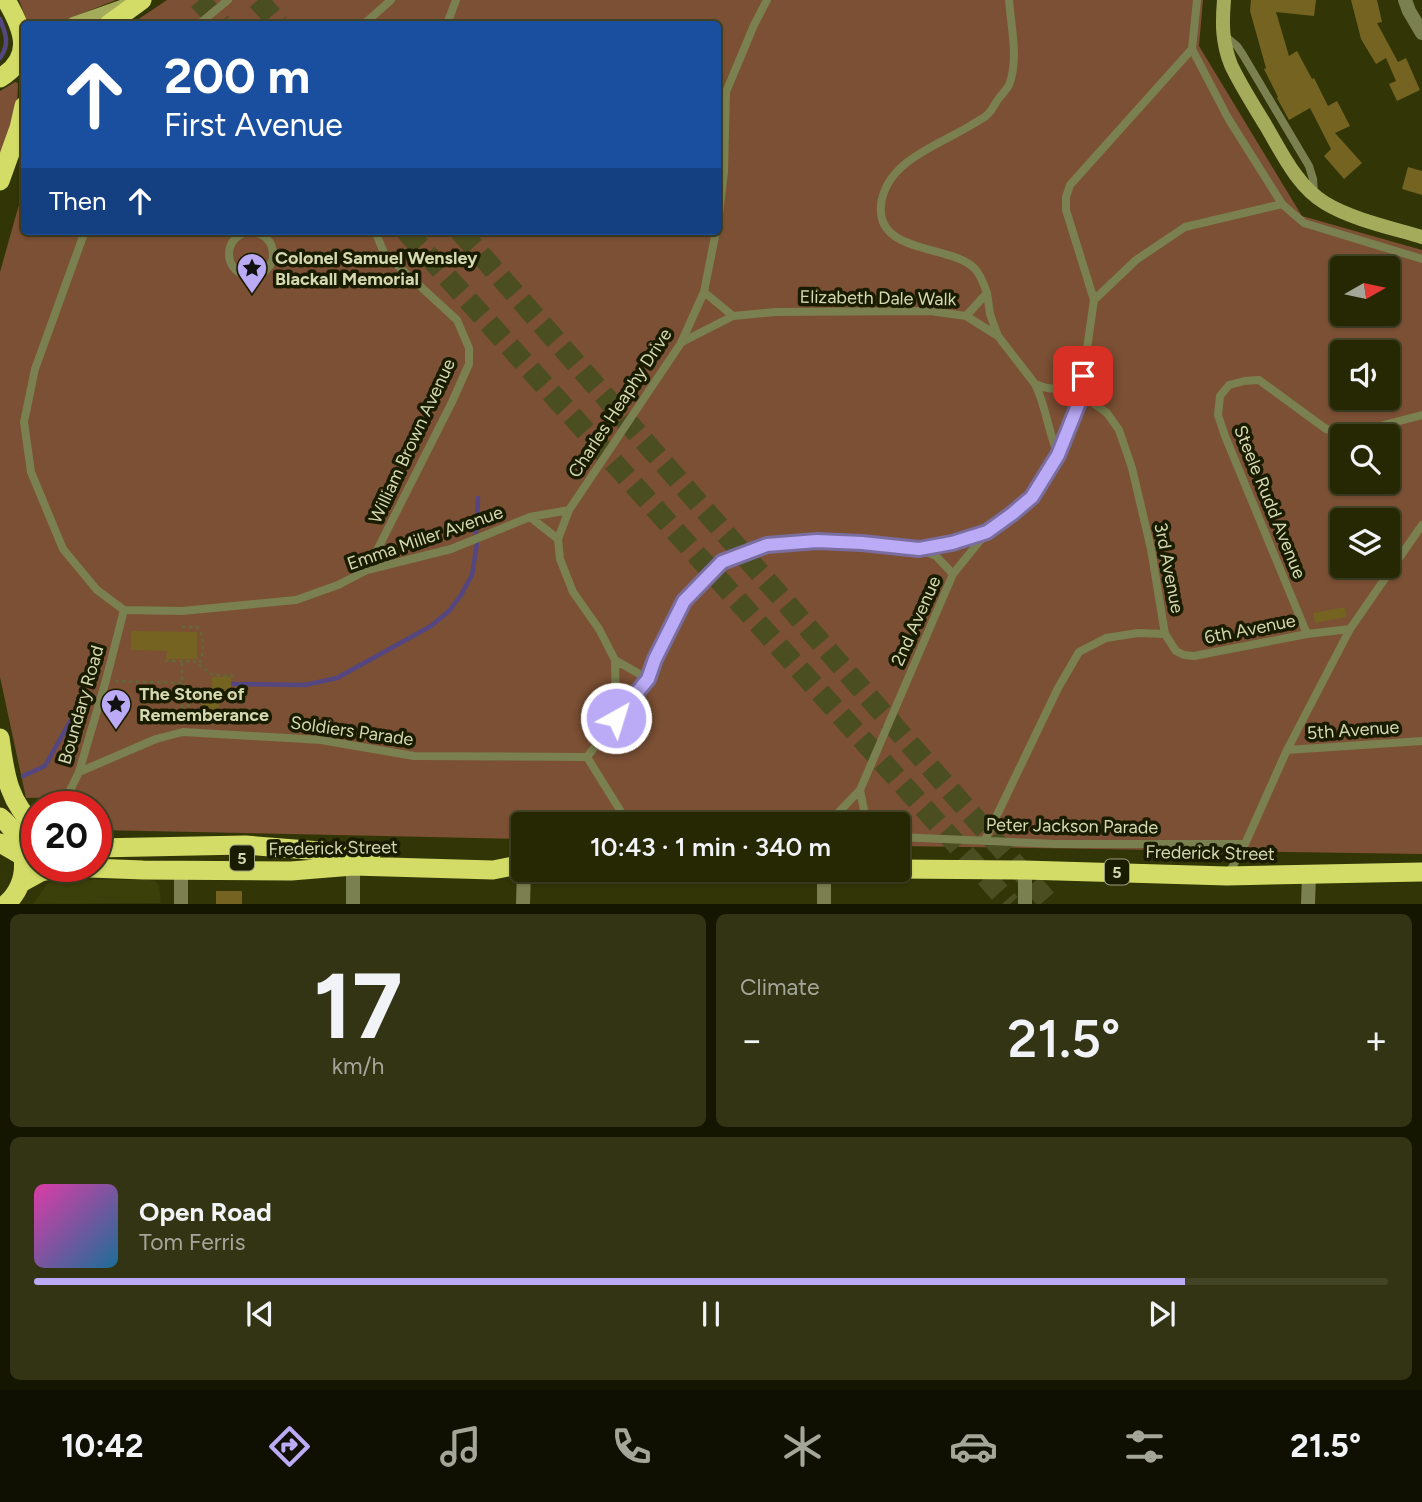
<!DOCTYPE html>
<html lang="en">
<head>
<meta charset="utf-8">
<style>
  body { margin:0; font-family:Figtree,sans-serif; background:#323413; color:#f1f3f6; height:100vh; display:flex; flex-direction:column; font-size:26px; white-space:nowrap }
  * { box-sizing:border-box; margin:0 }
  p { font-size:23px; color:#a4a69a }
  .icon { flex:none; width:38px; height:38px; fill:none; stroke:currentColor; stroke-width:2; stroke-linecap:round; stroke-linejoin:round }
  .map { position:relative; height:904px; overflow:hidden }
  .details { display:flex; flex-direction:column; gap:10px; padding:10px; background:#151602; flex:1 }
  .details>* { flex:none }
  .banner { position:absolute; left:21px; top:21px; width:700px; height:214px; border-radius:7px; box-shadow:0 2px 5px #0004,0 0 0 2px #424426; background:#1a4fa0; color:#fff; overflow:hidden }
  .needle { width:46px; rotate:81deg }
  .fabs { position:absolute; left:1330px; top:256px; display:grid; gap:14px }
  .fabs a { display:grid; place-items:center; width:70px; height:70px; border-radius:7px; background:#262804; box-shadow:0 2px 5px #0004,0 0 0 2px #424426; font-size:35px }
  .speed { position:absolute; left:21px; top:791px; display:flex; gap:14px; font-size:35px; font-weight:700; text-align:center }
  .speed>* { display:grid; place-content:center; width:91px; height:91px; border-radius:50%; background:#262804; box-shadow:0 2px 5px #0004,0 0 0 2px #424426; line-height:1 }
  .speed .limit { border:10px solid #d22; background:#fff; color:#111 }
  .pin { position:absolute; display:grid; place-items:center; width:60px; height:60px; color:#fff; margin:-30px; border-radius:14px; box-shadow:0 4px 10px #0006 }
  .me { position:absolute; width:77px; margin:-38px; rotate:39deg; stroke-linejoin:round; filter:drop-shadow(0 0 5px #0008) }
  .turn { display:flex; align-items:center; gap:24px; height:147px; padding:0 28px; font-size:32px }
  .turn .icon { width:91px; height:91px; stroke-width:2.5 }
  .turn b { display:block; font-size:49px; line-height:60px }
  .then { display:flex; align-items:center; height:66px; padding:0 28px; background:#0003; gap:14px; font-size:26px }
  .big { font-size:52px; font-weight:600; line-height:1.1 }
  .details .widget { flex:1; display:flex; flex-direction:column; justify-content:center; gap:10px; min-width:0; padding:0 24px; border-radius:10px; background:#323413 }
  .details .dial { align-items:center; gap:0 }
  .dial b { font-size:91px; line-height:1 }
  .song { display:flex; align-items:center; gap:21px }
  .cover { width:84px; height:84px; border-radius:10px; background:linear-gradient(135deg,hsl(320 70% 55%),hsl(200 70% 35%)) }
  .played { height:7px; border-radius:4px; background:linear-gradient(90deg,#bbaaf6 85%,#424426 85%) }
  .keys { display:flex; justify-content:space-around; direction:ltr }
  .heat { display:flex; justify-content:space-between; align-items:center; font-size:38px; direction:ltr }
  .details .tiles { flex:1; display:grid; gap:10px; grid-template-columns:1fr 1fr }
  .widget:last-child { grid-column:span 2 }
  .trip { position:absolute; left:511px; top:812px; width:399px; height:70px; border-radius:7px; background:#262804; box-shadow:0 2px 5px #0004,0 0 0 2px #424426; font-weight:600; line-height:70px; text-align:center }
  .dock { display:flex; height:112px; justify-content:space-around; align-items:center; background:#0f1002; color:#a4a69a }
  .dock .icon { width:49px; height:49px }
  .dock .on { color:#bbaaf6 }
  .dock b { font-size:32px; color:#f1f3f6 }
  .map>svg:first-child { display:block }
</style>
</head>
<body>
<div class="map">
<svg width="1422" height="904" viewBox="0 0 1422 904">
  <rect width="100%" height="100%" fill="#323506"/>
  <!-- built -->
  <path fill="#3b3f09" d="M62,879L149,880L155,881L159,886L161,903L33,904L48,883Z"/>
  <!-- green -->
  <path fill="#7b5034" fill-rule="evenodd" d="M19,0H116L56,24H28Z
    M167,0H1203L1199,46L1302,216L1422,250V854L898,846V824H523V839L96,830V807H69C56,796 42,798 26,798L0,677V272L18,208L24,192V231H718V24H131ZM1342,268H1388V313H1342ZM1342,352H1388V397H1342ZM1342,436H1388V481H1342ZM1342,520H1388V565H1342Z
    M15,82L18,83L17,109L0,158V91Z"/>
  <g fill="none" stroke-linecap="round" stroke-linejoin="round">
    <!-- stream -->
    <path stroke="#544680" stroke-width="4.5" d="M0,19C6,34 10,44 0,58
      M476,533L478,498
      M232,684L305,685L337,678L431,626L449,611L461,595L472,575L477,544
      M23,776L45,766L81,702L88,695"/>
  </g>
  <!-- building -->
  <path fill="#756421" d="M1251,0H1316L1314,16L1276,12L1289,56L1297,51L1312,79L1314,78L1328,106L1337,101L1350,126L1335,133L1362,163L1344,179L1324,156L1331,149L1310,108L1289,120L1277,98L1278,97L1264,69L1266,68L1250,11Z
    M1351,0H1377L1382,22L1377,23L1398,62L1406,58L1420,90L1397,101L1389,84L1396,81L1386,58L1376,64L1361,39Z
    M1408,167L1422,171V195L1402,189Z
    M1345,607L1346,617L1315,623L1313,613Z
    M131,631L197,632V659H166L167,651L131,650Z
    M212,677H231V691H212Z
    M201,700H219V721H201Z
    M216,891H242V904H216Z"/>
  <g fill="none" stroke-linecap="round" stroke-linejoin="round">
    <!-- motorway-tunnel -->
    <path stroke="#4a4e20" stroke-width="21" stroke-dasharray="21 10" stroke-linecap="butt" d="M199,0L221,24
      M258,0L279,24
      M406,231L1010,904
      M460,231L1050,904"/>
    <!-- path -->
    <path stroke="#63673a" stroke-width="2.5" stroke-dasharray="3.5 3.5" stroke-linecap="butt" d="M182,627H197C205,636 204,654 199,664
      M165,661H194L213,675L236,676
      M115,681L182,683
      M182,711L201,694L211,693
      M182,722V659"/>
    <!-- service -->
    <path stroke="#7a804f" stroke-width="8" d="M199,24L228,0
      M364,24L391,0
      M447,24L456,0
      M1225,36L1237,46L1243,55L1309,166L1313,179L1314,193
      M1192,49L1228,118L1282,204L1304,223L1422,259
      M1192,49L1197,0
      M718,223L724,172L726,92L754,25L767,0
      M85,231L35,369L24,422L31,472L63,549L97,590L124,610
      M229 254a22 22 0 1 1 44 0a22 22 0 1 1-44 0Z
      M987,293C984,285 981,275 975,269C952,244 876,255 881,205C886,160 940,145 973,124C977,121 983,119 987,115C992,111 995,103 999,98C1002,94 1007,89 1009,85C1019,60 1011,26 1009,0
      M1094,300L1136,260L1185,227L1282,204
      M733,316L775,312L930,311L966,316L998,336L1035,384
      M966,316L987,293L990,314L998,336
      M682,342L733,316L704,292
      M1082,395L1107,413L1119,430L1132,468L1151,549L1165,634L1176,651L1184,655L1194,656L1307,634L1350,629
      M1058,455C1048,431 1046,406 1035,384C1055,393 1066,388 1083,376
      M530,517L558,539L569,510L681,343L704,292L716,231
      M558,539L560,559L573,592L599,629L615,660
      M367,570L452,402L469,364V348L457,320L384,253L375,231
      M953,574L936,556L919,549L952,543L986,532
      M124,610L182,611L296,600L338,585L367,570L451,549L530,517L569,510
      M1307,634L1225,436L1218,415L1220,396L1229,385L1244,381L1259,380L1326,429L1338,432L1349,434L1422,415
      M616,718L615,660L648,679
      M1287,750L1422,741
      M587,757L648,679L655,659L684,601L722,562L767,545L817,541L862,543L919,549
      M587,757L628,823L631,824
      M79,772L156,739L183,732L321,740L414,756L587,757
      M860,790L953,574L987,532L1012,514L1032,497L1058,455L1082,395L1083,376L1094,300L1066,210V197L1070,185L1192,49
      M62,807L79,772L106,680L124,610
      M824,824L836,815L860,790L865,815L871,824
      M898,837L1056,844H1245
      M985,840L1058,688L1079,652L1106,638L1138,633L1165,634
      M1229,873L1245,844L1287,750L1350,629L1422,525"/>
    <!-- minor -->
    <path stroke="#7a804f" stroke-width="14" d="M1405,0L1409,11L1422,33
      M181,904V870
      M353,904V866
      M523,904L524,870
      M824,904V870
      M1025,904V870
      M1308,904L1309,874"/>
    <!-- secondary -->
    <path stroke="#a4ac5b" stroke-width="14" d="M1224,0C1222,24 1222,42 1231,65C1241,86 1254,106 1266,126C1282,153 1297,186 1325,203C1351,219 1392,228 1422,237
      M73,24L127,5"/>
    <!-- trunk -->
    <path stroke="#d2dc66" stroke-width="19" d="M109,24L142,0
      M0,78C35,57 23,29 6,0
      M0,181L19,128L24,106
      M0,738C5,774 8,802 37,828
      M0,817C27,838 33,880 6,904
      M96,848L245,845L371,855
      M898,869L1025,870L1227,876L1422,872
      M21,883L41,872L64,867L143,870L291,871L353,866L493,870L523,864"/>
    <!-- trunk-bridge -->
    <path stroke="#d2dc66" stroke-width="19" d="M0,843L19,854L37,858"/>
  </g>
  <g fill="none" stroke-linecap="round" stroke-linejoin="round">
    <!-- route casing -->
    <g stroke="#7a6ea0" stroke-width="18">
      <path id="route" d="M616,718L648,679L655,659L684,601L722,562L767,545L817,541L862,543L919,549L952,543L987,532L1012,514L1032,497L1058,455L1082,395L1083,376"/>
    </g>
    <!-- route -->
    <use href="#route" stroke="#bbaaf6" stroke-width="12"/>
  </g>
  <!-- icons -->
  <defs>
    <g id="sight-pin" transform="scale(1.575)"><path d="M0 17L-7.5 6A9.5 9.5 0 1 1 7.5 6Z" fill="#bbaaf6" stroke="#1a1c00"/><path d="M0-6L1.8-2.2L6-1.7L2.9 1.2L3.7 5.4L0 3.3L-3.7 5.4L-2.9 1.2L-6-1.7L-1.8-2.2Z" fill="#111"/></g>
  </defs>
  <g fill-rule="evenodd">
    <use href="#sight-pin" x="252" y="268"/>
    <use href="#sight-pin" x="116" y="704"/>
  </g>
  <g text-anchor="middle" stroke-width="7" stroke-linejoin="round" paint-order="stroke">
    <!-- shield labels -->
    <g fill="#1a1c00" stroke="#9ca07b" stroke-width="2">
      <rect x="230" y="845.5" width="24" height="25" rx="5"/>
      <rect x="1105" y="859.5" width="24" height="25" rx="5"/>
    </g>
    <g font-size="16" font-weight="bold" fill="#d4d9b0">
      <text x="242" y="864">5</text>
      <text x="1117" y="878">5</text>
    </g>
    <!-- poi labels -->
    <g font-size="18" font-weight="bold" fill="#d4d9b0" stroke="#1a1c00" text-anchor="start">
      <text x="275" y="264">Colonel Samuel Wensley<tspan x="275" dy="21">Blackall Memorial</tspan></text>
      <text x="139" y="700">The Stone of<tspan x="139" dy="21">Rememberance</tspan></text>
    </g>
    <!-- street labels -->
    <g font-size="18" fill="#d4d9b0" stroke="#1a1c00">
      <text transform="translate(878 298) rotate(1)" y="6">Elizabeth Dale Walk</text>
      <text transform="translate(620 403) rotate(-57)" y="6">Charles Heaphy Drive</text>
      <text transform="translate(412 441) rotate(-65)" y="6">William Brown Avenue</text>
      <text transform="translate(1270 502) rotate(68)" y="6">Steele Rudd Avenue</text>
      <text transform="translate(425 538) rotate(-19)" y="6">Emma Miller Avenue</text>
      <text transform="translate(1169 568) rotate(79)" y="6">3rd Avenue</text>
      <text transform="translate(916 621) rotate(-66)" y="6">2nd Avenue</text>
      <text transform="translate(1250 629) rotate(-11)" y="6">6th Avenue</text>
      <text transform="translate(81 705) rotate(-74)" y="6">Boundary Road</text>
      <text transform="translate(1353 730) rotate(-4)" y="6">5th Avenue</text>
      <text transform="translate(352 731) rotate(8)" y="6">Soldiers Parade</text>
      <text transform="translate(1072 826) rotate(1)" y="6">Peter Jackson Parade</text>
      <text transform="translate(333 848) rotate(-1)" y="6">Frederick Street</text>
      <text transform="translate(1210 853) rotate(1)" y="6">Frederick Street</text>
    </g>
  </g>
</svg>
<div class="fabs">
<a><svg class="needle" viewBox="-14 -14 28 28"><path d="M0-13l5 13h-10z" fill="#e53935"/><path d="M0 13l5-13h-10z" fill="#a4a69a"/></svg></a>
<a><svg class="icon" aria-label="sound" viewBox="0 0 24 24"><path d="M4 9h4l5-4v14l-5-4H4zM17 9q2 3 0 6"/></svg></a>
<a><svg class="icon" aria-label="search" viewBox="0 0 24 24"><circle cx="10" cy="10" r="6"/><path d="M15 15l6 6"/></svg></a>
<a><svg class="icon" aria-label="layers" viewBox="0 0 24 24"><path d="M12 4l9 5-9 5-9-5zM3 14l9 5 9-5"/></svg></a>
</div>
<div class="speed"><div class="limit">20</div></div>
<div class="pin" style="left:1083px;top:376px;background:#d93025"><svg class="icon" aria-label="arrive" viewBox="0 0 24 24"><path d="M6 21V4h12l-3 4 3 4H6"/></svg></div>
<svg class="me" style="left:616px;top:718px" viewBox="-20 -20 40 40"><circle r="17" fill="#bbaaf6" stroke="#fff" stroke-width="3"/><path d="M0-11L8 9 0 5-8 9z" fill="#fff"/></svg>
<div class="trip">10:43 · 1 min · 340 m</div>
<div class="banner">
<div class="turn"><svg class="icon" aria-label="ahead" viewBox="0 0 24 24"><path d="M12 20V5M6 11l6-6 6 6"/></svg><div><b>200 m</b>First Avenue</div></div>
<div class="then">Then<svg class="icon" aria-label="ahead" viewBox="0 0 24 24"><path d="M12 20V5M6 11l6-6 6 6"/></svg></div>
</div>
</div>
<section class="details">
<div class="tiles">
<div class="widget dial"><b>17</b><p>km/h</p></div>
<div class="widget"><p>Climate</p>
<div class="heat"><a>−</a><b class="big">21.5°</b><a>+</a></div>
</div>
<div class="widget">
<div class="song"><i class="cover"></i><div><b>Open Road</b><p>Tom Ferris</p></div></div>
<div class="played"></div>
<div class="keys"><svg class="icon" aria-label="previous" viewBox="0 0 24 24"><path d="M18 5L8 12l10 7zM5 5v14"/></svg><svg class="icon" aria-label="pause" viewBox="0 0 24 24"><path d="M8 5v14M16 5v14"/></svg><svg class="icon" aria-label="next" viewBox="0 0 24 24"><path d="M6 5l10 7-10 7zM19 5v14"/></svg></div>
</div>
</div>
</section>
<nav class="dock">
<b>10:42</b>
<svg class="icon on" aria-label="directions" viewBox="0 0 24 24"><path d="M12 3l9 9-9 9-9-9zM9 14v-3h6M13 9l2 2-2 2"/></svg>
<svg class="icon" aria-label="music" viewBox="0 0 24 24"><path d="M9 18V5l10-2v13"/><circle cx="6" cy="18" r="3"/><circle cx="16" cy="16" r="3"/></svg>
<svg class="icon" aria-label="phone" viewBox="0 0 24 24"><path d="M5 4h4l2 5-3 2q2 4 5 5l2-3 5 2v4C11 20 4 13 5 4z"/></svg>
<svg class="icon" aria-label="climate" viewBox="0 0 24 24"><path d="M12 3v18M4 7l16 10M4 17L20 7"/></svg>
<svg class="icon" aria-label="car" viewBox="0 0 24 24"><path d="M5 17H2v-5l4-1 3-4h7l3 4 3 1v5h-3M9 17h6M6 11h13"/><circle cx="7" cy="17" r="2"/><circle cx="17" cy="17" r="2"/></svg>
<svg class="icon" aria-label="filters" viewBox="0 0 24 24"><path d="M4 7h16M4 17h16"/><circle cx="9" cy="7" r="2"/><circle cx="15" cy="17" r="2"/></svg>
<b>21.5°</b>
</nav>
</body>
</html>
